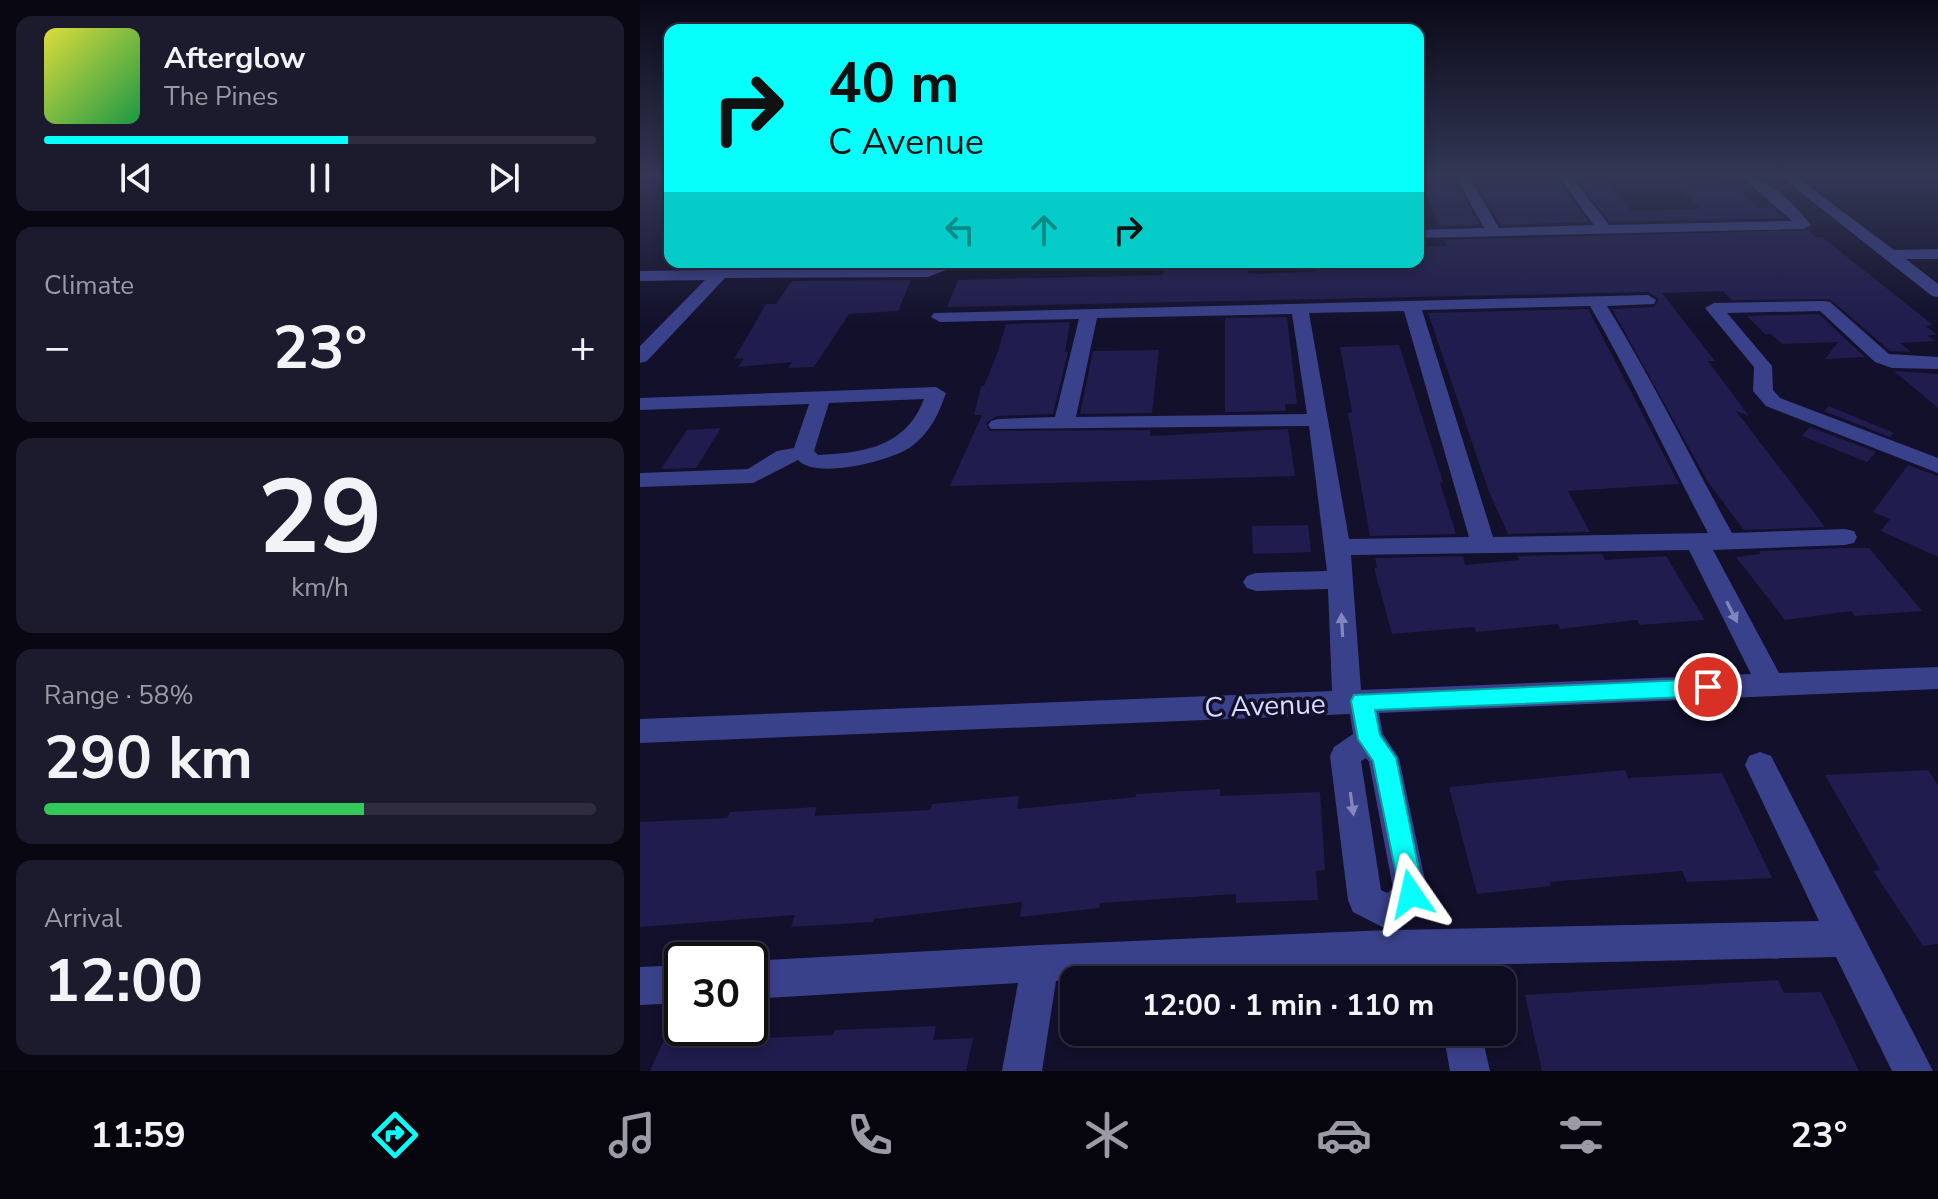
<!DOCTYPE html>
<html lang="en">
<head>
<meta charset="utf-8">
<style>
  body { margin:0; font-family:"Nunito Sans",sans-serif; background:#1c1a2d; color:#f1f3f6; height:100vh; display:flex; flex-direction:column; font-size:30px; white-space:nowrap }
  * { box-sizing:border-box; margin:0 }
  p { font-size:26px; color:#9b9ba5 }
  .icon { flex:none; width:44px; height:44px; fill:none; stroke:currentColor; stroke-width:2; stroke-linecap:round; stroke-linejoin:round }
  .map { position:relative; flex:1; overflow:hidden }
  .details { display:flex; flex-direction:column; gap:16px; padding:16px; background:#080712; width:640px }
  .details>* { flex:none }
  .banner { position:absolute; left:24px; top:24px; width:760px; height:244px; border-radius:16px; box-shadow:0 4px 12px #0003,0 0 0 2px #2e2c3e; background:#07fffb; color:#111; overflow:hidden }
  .speed { position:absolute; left:24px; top:942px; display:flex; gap:16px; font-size:40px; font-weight:700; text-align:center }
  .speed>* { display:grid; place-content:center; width:104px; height:104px; border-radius:50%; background:#0e0c20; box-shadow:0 4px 12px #0003,0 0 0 2px #2e2c3e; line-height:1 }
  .speed .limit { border:4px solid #111; border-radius:12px; background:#fff; color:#111 }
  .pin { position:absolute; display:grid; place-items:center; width:68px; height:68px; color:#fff; margin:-34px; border:4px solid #fff; border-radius:50%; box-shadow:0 2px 8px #0007 }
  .me { position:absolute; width:88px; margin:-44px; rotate:349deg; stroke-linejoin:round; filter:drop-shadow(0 0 6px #0008) }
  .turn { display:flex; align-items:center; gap:28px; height:168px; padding:0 32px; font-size:36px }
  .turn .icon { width:104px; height:104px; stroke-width:2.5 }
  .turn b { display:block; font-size:56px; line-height:68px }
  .lanes { display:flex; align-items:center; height:76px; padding:0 32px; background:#0003; justify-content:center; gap:40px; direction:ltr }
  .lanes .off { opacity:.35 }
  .big { font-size:60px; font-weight:700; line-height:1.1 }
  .details .card { flex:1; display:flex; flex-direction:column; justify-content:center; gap:12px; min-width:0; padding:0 28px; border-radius:16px; background:#1c1a2d }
  .details .dial { align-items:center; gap:0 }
  .dial b { font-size:104px; line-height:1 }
  .song { display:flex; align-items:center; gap:24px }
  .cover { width:96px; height:96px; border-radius:12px; background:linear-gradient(135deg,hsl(60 70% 55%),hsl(140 70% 35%)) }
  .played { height:8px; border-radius:4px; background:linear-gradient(90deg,#07fffb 55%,#2e2c3e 55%) }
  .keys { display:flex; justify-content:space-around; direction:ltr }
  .heat { display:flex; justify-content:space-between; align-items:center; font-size:44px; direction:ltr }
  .charge { height:12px; border-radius:6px; background:linear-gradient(90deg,#34c759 58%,#2e2c3e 0) }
  .trip { position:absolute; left:420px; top:966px; width:456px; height:80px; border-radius:16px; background:#0e0c20; box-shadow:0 4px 12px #0003,0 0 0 2px #2e2c3e; font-weight:700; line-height:80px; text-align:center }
  .dock { display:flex; height:128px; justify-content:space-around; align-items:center; background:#06050d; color:#9b9ba5 }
  .dock .icon { width:56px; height:56px }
  .dock .selected { color:#07fffb }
  .dock b { font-size:36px; color:#f1f3f6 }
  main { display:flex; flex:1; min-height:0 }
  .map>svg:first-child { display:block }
</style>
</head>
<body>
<main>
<section class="details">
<div class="card">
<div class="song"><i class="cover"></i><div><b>Afterglow</b><p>The Pines</p></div></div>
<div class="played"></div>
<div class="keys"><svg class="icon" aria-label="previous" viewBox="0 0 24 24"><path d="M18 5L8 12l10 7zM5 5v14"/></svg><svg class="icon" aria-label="pause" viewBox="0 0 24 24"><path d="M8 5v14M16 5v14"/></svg><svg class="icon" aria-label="next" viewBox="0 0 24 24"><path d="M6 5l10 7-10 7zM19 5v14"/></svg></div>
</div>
<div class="card"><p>Climate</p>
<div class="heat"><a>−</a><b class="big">23°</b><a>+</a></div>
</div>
<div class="card dial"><b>29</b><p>km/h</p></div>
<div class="card"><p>Range · 58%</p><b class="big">290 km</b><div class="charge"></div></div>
<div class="card"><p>Arrival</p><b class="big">12:00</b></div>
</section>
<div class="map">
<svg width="1298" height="1071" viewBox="0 0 1298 1071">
  <rect width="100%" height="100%" fill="#12102b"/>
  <!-- building -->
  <path fill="#201c4d" d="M778,175H812L839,225L799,226Z
    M831,175H915L948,222L861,225Z
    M933,175H961L991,211L1061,209L1026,175H1072L1085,186H1094L1118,208L1132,207L1144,218L970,222Z
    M1168,230L1176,237H1182L1293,325L1286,326L1297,335H1287L1295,341L1260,343L1271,352L1250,351L1190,299L1092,300L1083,291L1022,293L1075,361H1068L1109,416L1096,411L1185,527L1104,530L1068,482L972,309L1014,307L1019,299L1008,292L307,307L318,280L523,275L524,270H608V273L619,274L679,271L677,262H778V247L807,246L804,240Z
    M271,280L258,311L209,314L174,367L148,368L152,362L98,367L104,358L94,359L126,304H136L152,281Z
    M948,309L1039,484L928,491L950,532L868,534L849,492L788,313Z
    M1179,314L1225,357L1185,359L1198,342L1142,344L1131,334H1125L1107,316Z
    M647,317L657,404H645L646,411L585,412V318Z
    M430,322L425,352H428L413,414L357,416L346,423L349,431L510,430V436L648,429L655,476L310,486L342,415H334L341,386H344L357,354L366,324Z
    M759,345L803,482L800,483L816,534L730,536L708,413L712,412L700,347Z
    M519,350L512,413L440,414L453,351Z
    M1254,371L1298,374V408Z
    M1189,406L1254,433L1250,437L1184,411Z
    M1170,427L1236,452L1227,462L1162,436Z
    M81,428L56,468L21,469L47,430Z
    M1268,465L1298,476V557L1241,531L1250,519L1233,512Z
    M668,525L671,552L613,554L612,526Z
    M1202,548H1229L1282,611L1215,616L1211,611L1145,620L1096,557L1120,554L1119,551Z
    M962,554L965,560L1026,556L1065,620L1000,625L997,620L920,629L918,624L836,632L834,627L752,634L734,568H737L735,558L823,556L825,565L879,560L878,556Z
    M985,770L988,778L1082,773L1132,878L1047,882L1042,871L909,882L911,886L837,894L809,787Z
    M1288,770L1298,785V944L1283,946L1233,871L1240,870L1185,775Z
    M580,789V796L680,792L685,870L676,871L678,900L596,903V894L460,903L459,908L380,917L382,902L234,919L233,922L151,927L155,915L0,927V822L87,818L90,812L177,807L174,816L290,810L292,804L379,796L377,809L496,797V794Z
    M1138,980L1144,993L1181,992L1219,1071H902L885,995Z
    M296,1026L293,1040L333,1038L326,1071H10L23,1042L193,1035L195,1030Z"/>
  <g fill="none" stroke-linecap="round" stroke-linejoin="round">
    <!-- minor -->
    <path fill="#3a418b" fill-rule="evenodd" d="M815,175H828L859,228L954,225L918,175H930L969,225L1152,221L1100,175C1127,175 1154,204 1171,225L1164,229L778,238V230L844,228Z
      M1139,175H1154L1254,250L1298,249V259H1266L1298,284V297L1292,296Z
      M82,262H96L94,268L287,267L302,262H326L288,277L85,278L7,361L0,363V346L65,280L0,281V271L74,270Z
      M450,262H663L655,267H458Z
      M1008,295L1016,300L1014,304L967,306C1012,379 1050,457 1092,533L1205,529L1214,531L1217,537L1214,543L1205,545L1073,550L1139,673L1298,667V689L739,713L743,734L759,758L788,894C782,909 770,924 755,930L1179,921L1105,765L1109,756L1120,752L1131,756L1293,1071H1252L1196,957L827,965L830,980H792L790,966L416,981L402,1071H362L378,983L110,999V961L400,945L748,930L713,912L708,900L690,756L694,747L713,734L710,714L0,743V719L692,691L688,589L616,591L607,588L603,582L607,576L616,573L687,571L669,426L351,429L348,425L351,421L358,419L415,417L439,319L300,322L291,317L294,313ZM950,306C993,380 1028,458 1068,533L853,537L782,310ZM764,311L829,537L709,539L669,313ZM652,314L667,414L436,417L457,318ZM1049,550L1111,674L721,690L711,555ZM726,758L729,762L753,888L747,893L741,890L721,761Z
      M1184,301L1190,302L1249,354L1298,357V369L1252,368L1235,362L1180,311L1087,313L1132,366L1133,390L1140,398L1298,458V473L1126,406L1113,391L1114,367L1065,308L1074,303Z
      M296,387L306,393C299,413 290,433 272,446C252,461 176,480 158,460L113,483L0,487V473L108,469L137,451L154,448L169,404L0,410V398ZM284,399C266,447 223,453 178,455L174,451L189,403Z
      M42,965V1003L0,1005V967Z
      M803,1032H841L850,1071H810Z"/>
  </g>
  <!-- one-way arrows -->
  <defs><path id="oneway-solid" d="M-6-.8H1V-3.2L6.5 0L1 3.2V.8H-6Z" transform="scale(2)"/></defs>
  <g fill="#8286bf">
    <use href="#oneway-solid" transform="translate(1092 612) rotate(63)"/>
    <use href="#oneway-solid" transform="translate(702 625) rotate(-93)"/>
    <use href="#oneway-solid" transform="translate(712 804) rotate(82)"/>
  </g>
  <!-- sky -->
  <linearGradient id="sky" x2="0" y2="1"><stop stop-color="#0a0918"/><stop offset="0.54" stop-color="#333755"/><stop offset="1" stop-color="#333755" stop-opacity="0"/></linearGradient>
  <rect width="1298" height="325" fill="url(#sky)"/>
  <!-- route -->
  <path fill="#07fffb" stroke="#05a6a3" stroke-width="2" d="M1068,679L1075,681L1079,687L1075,693L1068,696L735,710L740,735L756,758L784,894L780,903L771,907L762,903L733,761L718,739L711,701L714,695Z"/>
  <g text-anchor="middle" stroke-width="7" stroke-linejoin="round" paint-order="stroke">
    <!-- near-street labels -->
    <g font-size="28" fill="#dbdbff" stroke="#12102b">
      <text transform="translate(625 705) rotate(-2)" y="10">C Avenue</text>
    </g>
  </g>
</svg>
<div class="speed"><div class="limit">30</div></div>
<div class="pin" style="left:1068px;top:687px;background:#d93025"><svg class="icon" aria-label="arrive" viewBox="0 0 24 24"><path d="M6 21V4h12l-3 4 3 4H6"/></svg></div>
<svg class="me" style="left:771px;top:894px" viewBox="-20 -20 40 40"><path d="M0-17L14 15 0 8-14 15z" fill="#07fffb" stroke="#fff" stroke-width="4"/></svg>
<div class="trip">12:00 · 1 min · 110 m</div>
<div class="banner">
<div class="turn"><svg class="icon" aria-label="right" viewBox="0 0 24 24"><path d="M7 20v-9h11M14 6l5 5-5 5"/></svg><div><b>40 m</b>C Avenue</div></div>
<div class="lanes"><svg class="icon off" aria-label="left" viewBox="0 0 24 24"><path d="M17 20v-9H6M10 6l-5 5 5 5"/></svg><svg class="icon off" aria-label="ahead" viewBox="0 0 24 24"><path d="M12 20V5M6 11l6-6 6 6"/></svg><svg class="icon" aria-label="right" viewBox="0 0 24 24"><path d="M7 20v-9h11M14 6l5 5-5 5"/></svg></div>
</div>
</div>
</main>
<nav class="dock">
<b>11:59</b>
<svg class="icon selected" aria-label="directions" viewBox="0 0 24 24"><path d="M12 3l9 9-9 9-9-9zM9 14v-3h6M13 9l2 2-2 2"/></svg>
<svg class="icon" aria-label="music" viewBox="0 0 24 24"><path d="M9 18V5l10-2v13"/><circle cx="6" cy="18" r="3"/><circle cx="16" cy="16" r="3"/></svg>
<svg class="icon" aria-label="phone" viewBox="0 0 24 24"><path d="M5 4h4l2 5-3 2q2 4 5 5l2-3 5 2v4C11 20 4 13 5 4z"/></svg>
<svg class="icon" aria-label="climate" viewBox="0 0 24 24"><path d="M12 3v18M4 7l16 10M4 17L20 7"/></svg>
<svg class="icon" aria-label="car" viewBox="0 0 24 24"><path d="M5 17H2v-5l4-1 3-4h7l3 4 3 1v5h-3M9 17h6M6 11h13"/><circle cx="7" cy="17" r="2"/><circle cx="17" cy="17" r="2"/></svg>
<svg class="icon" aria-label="filters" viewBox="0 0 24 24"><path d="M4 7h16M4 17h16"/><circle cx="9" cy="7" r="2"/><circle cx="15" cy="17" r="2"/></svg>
<b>23°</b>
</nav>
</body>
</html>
